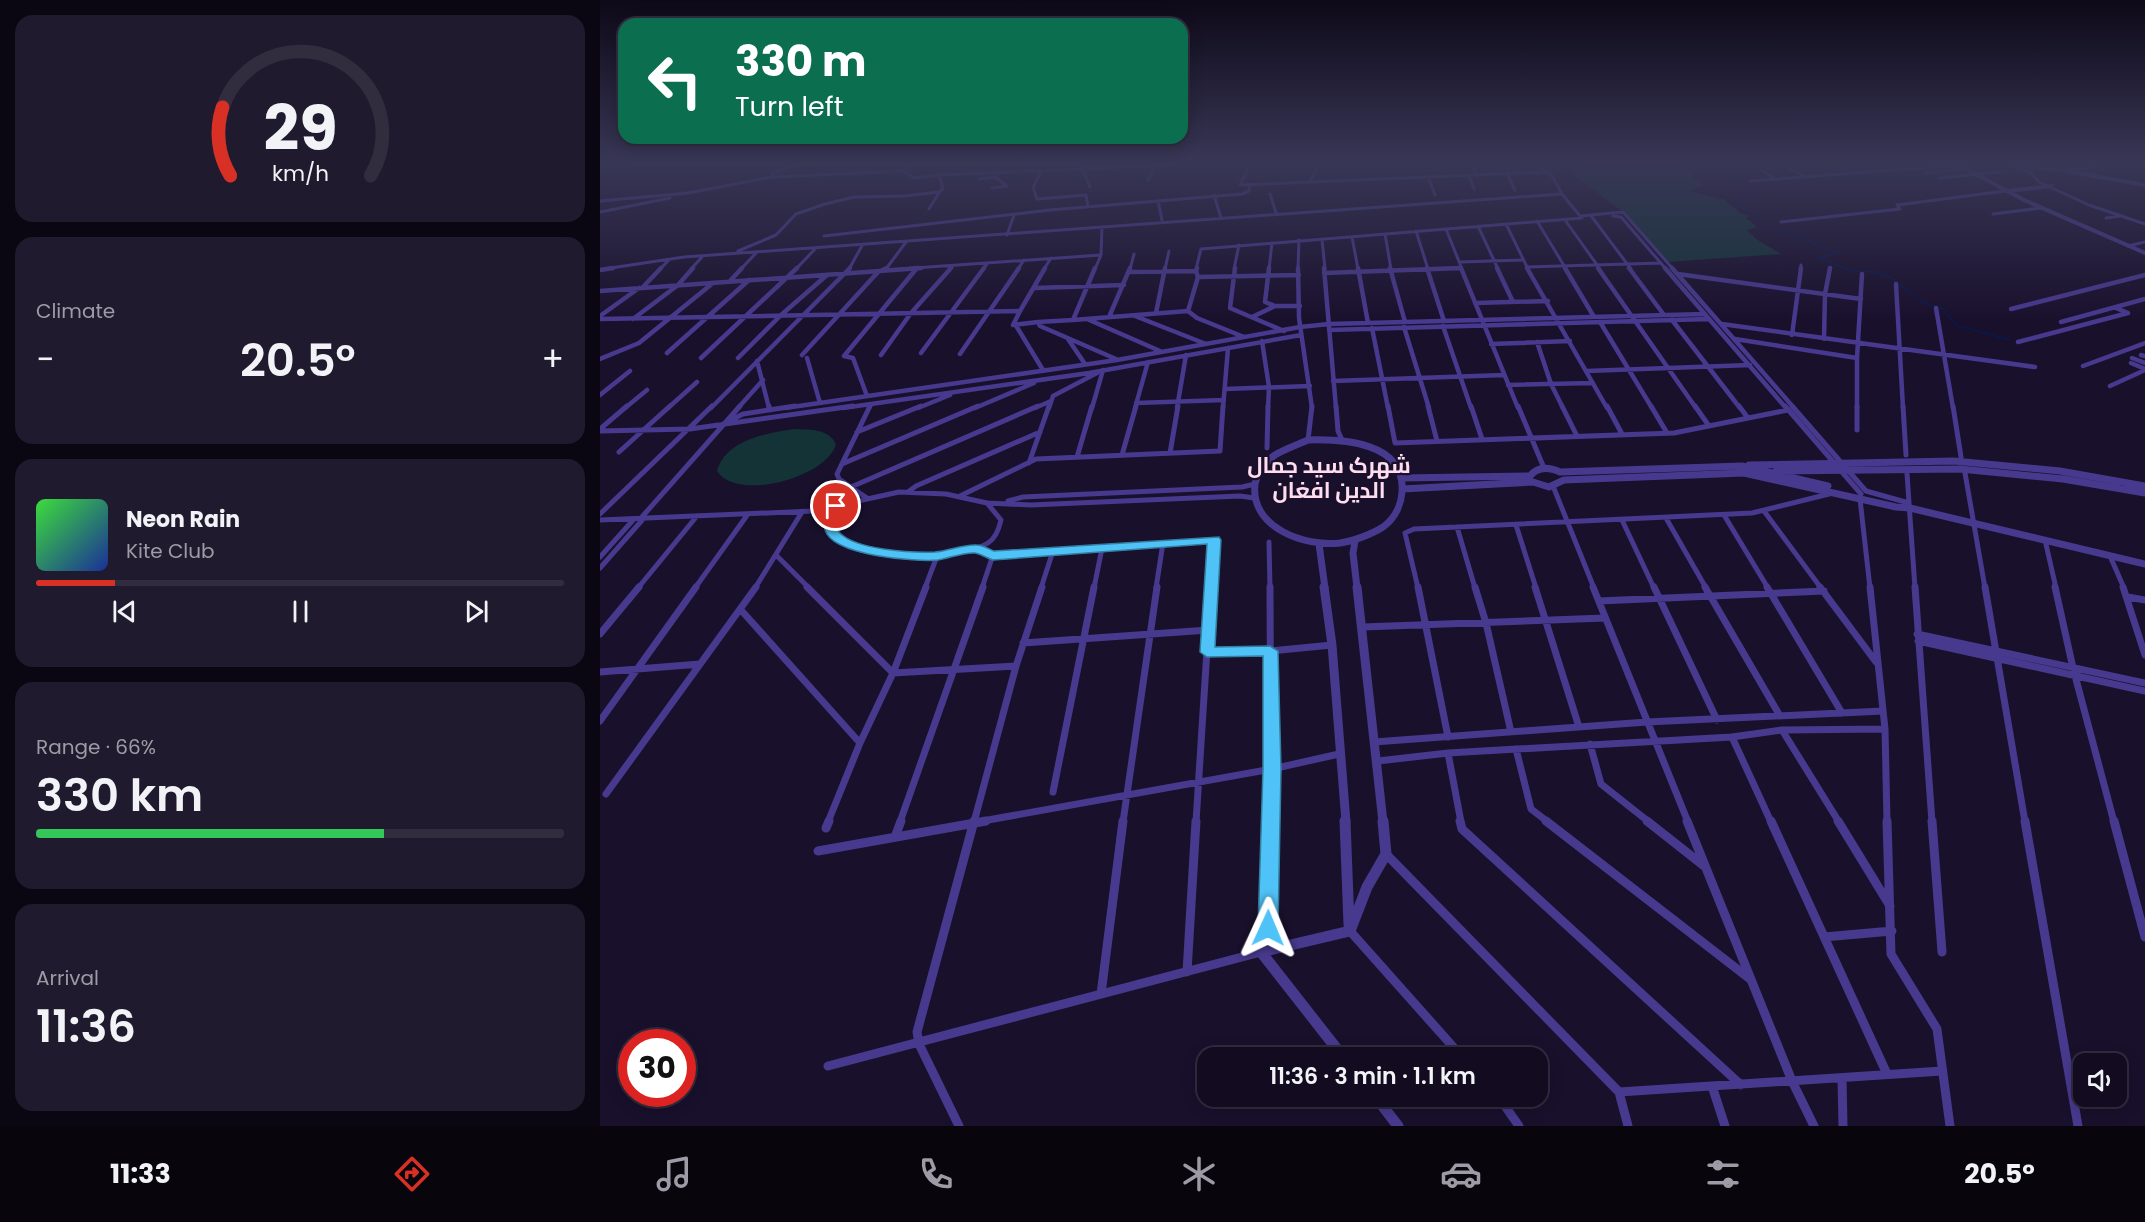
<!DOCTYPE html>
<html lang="en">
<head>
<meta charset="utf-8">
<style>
  body { margin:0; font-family:Poppins,Cairo,sans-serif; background:#201a2e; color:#f1f3f6; height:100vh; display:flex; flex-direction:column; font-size:22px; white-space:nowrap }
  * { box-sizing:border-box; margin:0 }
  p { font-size:20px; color:#9d9ba5 }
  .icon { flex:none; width:33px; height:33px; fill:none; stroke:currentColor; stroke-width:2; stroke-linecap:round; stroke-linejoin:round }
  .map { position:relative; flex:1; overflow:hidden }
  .drawer { display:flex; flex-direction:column; gap:15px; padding:15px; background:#0a0712; width:600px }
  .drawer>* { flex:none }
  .hud { position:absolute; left:18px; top:18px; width:570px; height:126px; border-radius:18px; box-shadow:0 3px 15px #0003,0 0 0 2px #322c3f; background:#0b6e4f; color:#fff; overflow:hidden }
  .buttons { position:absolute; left:1473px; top:1053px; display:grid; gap:12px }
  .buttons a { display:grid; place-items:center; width:54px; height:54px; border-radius:12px; background:#130c21; box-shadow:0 3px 15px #0003,0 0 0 2px #322c3f; font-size:30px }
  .speed { position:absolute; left:18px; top:1029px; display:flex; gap:12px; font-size:30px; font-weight:700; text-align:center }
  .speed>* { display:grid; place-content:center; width:78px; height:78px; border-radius:50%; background:#130c21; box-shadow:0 3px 15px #0003,0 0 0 2px #322c3f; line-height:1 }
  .speed .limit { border:9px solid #d22; background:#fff; color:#111 }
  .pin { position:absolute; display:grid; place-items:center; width:51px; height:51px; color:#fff; margin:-26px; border:3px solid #fff; border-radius:50%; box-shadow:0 2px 6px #0007 }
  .me { position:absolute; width:66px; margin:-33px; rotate:1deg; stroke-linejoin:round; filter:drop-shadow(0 0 4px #0008) }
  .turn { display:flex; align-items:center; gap:21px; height:126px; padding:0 18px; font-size:27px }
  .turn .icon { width:78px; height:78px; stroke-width:2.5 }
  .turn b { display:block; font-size:42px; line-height:51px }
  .big { font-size:45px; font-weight:600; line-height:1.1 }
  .drawer .card { flex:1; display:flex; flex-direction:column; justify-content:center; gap:9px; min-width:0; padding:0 21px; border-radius:18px; background:#201a2e }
  .drawer .dial { align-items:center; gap:0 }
  .dial svg { height:156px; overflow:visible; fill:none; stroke:#322c3f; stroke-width:7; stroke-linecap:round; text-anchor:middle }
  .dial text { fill:#f1f3f6; stroke:none }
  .song { display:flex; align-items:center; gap:18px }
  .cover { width:72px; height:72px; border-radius:9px; background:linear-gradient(135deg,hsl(120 70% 55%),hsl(230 70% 35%)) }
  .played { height:6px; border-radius:3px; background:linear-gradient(90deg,#d93025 15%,#322c3f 15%) }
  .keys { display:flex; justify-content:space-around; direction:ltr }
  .heat { display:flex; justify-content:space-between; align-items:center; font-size:33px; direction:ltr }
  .charge { height:9px; border-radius:4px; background:linear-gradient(90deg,#34c759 66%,#322c3f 0) }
  .trip { position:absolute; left:597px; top:1047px; width:351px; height:60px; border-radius:18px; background:#130c21; box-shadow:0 3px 15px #0003,0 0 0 2px #322c3f; font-weight:600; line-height:60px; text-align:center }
  .menu { display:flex; height:96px; justify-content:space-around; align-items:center; background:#08050d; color:#9d9ba5 }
  .menu .icon { width:42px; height:42px }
  .menu .on { color:#d93025 }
  .menu b { font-size:27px; color:#f1f3f6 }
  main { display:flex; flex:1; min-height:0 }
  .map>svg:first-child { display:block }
</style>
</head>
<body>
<main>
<section class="drawer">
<div class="card dial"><svg viewBox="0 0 100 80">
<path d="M14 69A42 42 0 1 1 86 69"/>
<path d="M14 69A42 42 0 0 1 10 34" stroke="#d93025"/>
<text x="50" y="56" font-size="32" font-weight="700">29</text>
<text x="50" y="72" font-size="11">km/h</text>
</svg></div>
<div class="card"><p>Climate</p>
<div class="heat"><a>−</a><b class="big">20.5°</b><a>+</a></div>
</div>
<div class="card">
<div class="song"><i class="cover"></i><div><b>Neon Rain</b><p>Kite Club</p></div></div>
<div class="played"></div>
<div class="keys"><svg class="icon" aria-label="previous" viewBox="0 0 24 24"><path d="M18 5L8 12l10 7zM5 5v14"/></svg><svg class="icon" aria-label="pause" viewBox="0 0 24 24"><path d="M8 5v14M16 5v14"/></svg><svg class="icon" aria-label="next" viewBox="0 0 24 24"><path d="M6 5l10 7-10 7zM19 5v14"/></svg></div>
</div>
<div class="card"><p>Range · 66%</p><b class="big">330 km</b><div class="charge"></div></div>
<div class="card"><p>Arrival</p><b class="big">11:36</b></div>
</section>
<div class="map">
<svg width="1545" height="1126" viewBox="0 0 1545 1126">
  <rect width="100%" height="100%" fill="#19102c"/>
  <!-- green -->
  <path fill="#133336" d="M1077,162L1092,170V177L1102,185L1091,191L1125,200L1140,213L1149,216L1146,218L1157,227L1147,230L1156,239L1181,254L1067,262L1023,212L969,171L1062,167Z
    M194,429C210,430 228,428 236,444C227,478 136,502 117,471C125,440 167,433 194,429Z"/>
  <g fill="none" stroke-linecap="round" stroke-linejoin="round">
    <!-- stream -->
    <path stroke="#09194d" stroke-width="1.5" d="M1100,162L1131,172L1151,188L1150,194L1137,205L1164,219L1172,226L1238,253L1218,258L1253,271L1273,272L1292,278L1323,303L1343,309L1356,325L1410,340
      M187,175L252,172L306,162
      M81,192L103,189
      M1468,194L1485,202
      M31,200L59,197
      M0,203L11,201
      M1506,209L1524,216"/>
    <!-- minor-far4 -->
    <path stroke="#47398d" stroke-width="3" d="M651,162L640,185L946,172
      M853,162L855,165
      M871,162L876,175
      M930,162L951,174L962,194L980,216L1023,212L1073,269
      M1405,162L1431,173L1439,182L1489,205L1545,224
      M1189,168L1205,177
      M483,170L490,187
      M1161,170L1175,179
      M303,171L315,162
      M1467,171L1517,162
      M441,172L433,187L437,199L486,195L488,206
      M907,173L915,190
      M1325,173L1365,169
      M869,175L874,189
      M172,177L173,173L201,162
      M828,177L835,195
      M1340,178L1407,171
      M379,179L395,177L407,186L392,188
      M548,180L556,166
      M1150,181L1385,163
      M710,182L720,162
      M670,194L676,213
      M614,195L621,218
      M0,201L88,193L172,177L303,171L315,178L339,175
      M558,201L562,220
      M329,209L340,191
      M0,212L70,198
      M1393,214L1441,208
      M1013,216L1021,217L1066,269
      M992,217L1031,269
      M1506,218L1520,216
      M965,220L1000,269
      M937,221L966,269
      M1181,222L1300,209L1297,205L1405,191
      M906,224L928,269
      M878,226L898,269
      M846,229L862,269
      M816,231L828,269
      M785,234L791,269
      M407,235L414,215
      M224,236L450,210L642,194L649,191L650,184
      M752,237L758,269
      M722,239L725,269
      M1528,246L1545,242
      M138,251L176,235L196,214L225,204L254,197L305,196L338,192L343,189L339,175L648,162
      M859,262L922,260
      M927,267L1061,263
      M4,269L84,257L962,194
      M60,269L69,260
      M91,269L103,256
      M141,269L157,252
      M196,269L216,248
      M249,269L263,244
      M286,269L306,242
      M300,269L501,255
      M350,269L354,265
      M383,269L388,263
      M418,269L424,260
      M444,269L451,258
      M495,269L501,255L502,227
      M530,269L534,254
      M565,269L569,251
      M596,269L601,249L982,218
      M634,269L639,245
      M669,269L672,243
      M698,269L699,240
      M822,269L861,268
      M1200,269L1201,265"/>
    <!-- minor-far3 -->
    <path stroke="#47398d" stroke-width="4.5" d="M635,268L630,308L684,331
      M669,268L665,302L675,306H700
      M698,268L699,318L712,408
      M724,268L736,408
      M758,268L768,323
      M790,268L805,322
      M827,268L844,321
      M861,268L918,408
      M897,268L913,302
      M927,268L1007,408
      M965,268L994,317
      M998,268L1096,408
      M1029,268L1064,315
      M1065,268L1186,408
      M1072,268L1194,408
      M0,270L13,268
      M596,271L597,268
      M529,272L596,271L598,277L699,275
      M724,273L861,268
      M1078,274L1261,299
      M598,277L588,311L597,318L644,337
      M130,281L142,268
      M1296,284L1303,408
      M43,287L61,268
      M434,288L524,285
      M0,291L321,268
      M875,303L948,301
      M1336,308L1353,408
      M1411,309L1545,275
      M420,311L445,268
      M556,313L565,268
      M0,316L39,288
      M535,316L606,344
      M509,317L530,268
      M652,317L675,306
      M0,319L420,311L413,325L438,322L440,326L516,359
      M33,319L78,285L93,268
      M487,319L560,351
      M473,320L588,311
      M1072,320L1140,408
      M438,322L473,320L495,268
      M1000,322L1052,408
      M1461,322L1545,299
      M415,324L443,370
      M1122,324L1435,367
      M843,326L871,408
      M804,327L829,408
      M772,328L788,408
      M729,330L1109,319
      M1192,335L1201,268
      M468,339L485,364
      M1135,339L1257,358
      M1224,339L1225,294L1230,268
      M662,341L669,387L668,408
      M937,342L951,384L963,408
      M1418,342L1528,313L1516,308
      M891,344L970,341
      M67,353L149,280
      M321,353L384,268
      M360,354L419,268
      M202,355L278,272L287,268
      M281,355L311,313L351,268
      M1541,355L1545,356
      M101,358L197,268
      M138,358L181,315L227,275
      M207,358L220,403
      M1532,358L1545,363
      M0,359L39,343L113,283
      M157,361L169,408
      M1531,363L1545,369
      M1483,366L1545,343
      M987,371L1150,365
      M733,381L904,375
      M908,385L993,383
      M1510,386L1545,370
      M625,389L710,386
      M0,395L30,371
      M267,396L253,358L244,356L317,268
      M536,403L624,400
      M25,408L47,390
      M68,408L97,382
      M111,408L250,268
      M138,408L163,380
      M185,408L517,360L700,327L729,324L1105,314
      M243,408L489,373L701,335
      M269,408L271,404
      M318,408L350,395
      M375,408L434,383
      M435,408L451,401
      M449,408L453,396L497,373
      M492,408L503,370
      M535,408L548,362
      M577,408L586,355
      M623,408L628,348
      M1257,408V358L1262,274"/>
    <!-- minor-far2 -->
    <path stroke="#47398d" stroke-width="5" d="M169,406L170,410
      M736,406L738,431L742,440
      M788,406L795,443L1074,433L1188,410
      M828,406L837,441
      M871,406L882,439
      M918,406L944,468
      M962,406L977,436
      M1007,406L1022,434
      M1051,406L1067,433
      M1095,406L1109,426
      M1139,406L1148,418
      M1185,406L1261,494
      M1192,406L1266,491L1309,503L1315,588
      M1257,406V430
      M1303,406L1306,455
      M1353,406L1361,457
      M123,424L143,414L195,406
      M0,429L27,406
      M0,431L90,429L253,406
      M257,432L321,406
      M708,440L712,406
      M667,448L668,406
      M19,452L70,406
      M570,453L578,406
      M522,455L536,406
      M477,457L492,406
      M429,463L449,406
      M242,464L378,406
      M1307,473L1309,503
      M1365,473L1385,588
      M953,486L994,588
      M251,487L438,406
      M308,492L316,486L440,432
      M360,496L436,459L620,451L623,406
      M267,498L239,479L237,474L270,406
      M1260,499L1270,588
      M408,501L423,497L642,487L655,484
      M236,506C233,514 229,525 233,533C251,564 361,560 388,543C396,538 399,529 401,520L387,503
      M1164,511L1221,588
      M0,514L112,406
      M1124,515L1168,588
      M41,518L140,406
      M1066,518L1106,588
      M0,520L213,511L299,492L346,494L387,503L431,505L640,496L654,498
      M1022,520L1054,588
      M916,525L936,588
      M857,527L875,588
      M1445,540L1456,588
      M669,542L670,588
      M177,556L209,588
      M1510,556L1524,588
      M0,557L34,519
      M0,568L44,518
      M38,588L97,516
      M95,588L148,514
      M155,588L202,512
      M325,588L337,556
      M382,588L393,555L614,540L611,588
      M441,588L453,551
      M494,588L502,548
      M556,588L563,543
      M818,588L805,533L814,529L1152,513L1233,493"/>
    <!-- minor-far1 -->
    <path stroke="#47398d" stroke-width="7" d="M207,587L293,673L416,666
      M670,587L671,822
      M818,587L848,737
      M875,587L886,623L911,732
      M935,587L979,727
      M993,587L1088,822
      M1054,587L1117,720
      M1105,587L1180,716
      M1167,587L1242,713
      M1220,587L1276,662
      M1270,587L1285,729L1287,822
      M1315,587L1332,822
      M1385,587L1425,822
      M1455,587L1473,668L1514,822
      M1523,587L1545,655
      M1528,597L1545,600
      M999,601L1224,591
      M141,610L260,743
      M763,627L1005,618
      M0,634L39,587
      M1317,634L1545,683
      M1318,641L1545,691
      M423,643L609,630
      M607,652L670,651L732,645
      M0,672L100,664
      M0,721L96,587
      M1182,730L1239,822
      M1132,737L1171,822
      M774,742L1047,722L1283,711
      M990,744L1001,784L1049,822
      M916,749L931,809L948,822
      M848,753L861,822
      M778,761L848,753L1132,737L1182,730L1285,729
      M453,792L494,587
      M6,794L156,587
      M228,822L260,743L293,673L326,587
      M300,822L383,587
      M374,822L416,666L442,587
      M377,822L672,769L739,754
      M523,822L557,587
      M596,822L611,587"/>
    <!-- minor -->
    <path stroke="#47398d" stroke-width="9" d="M860,821L862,829L1141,1085
      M946,821L1150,979
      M1047,821L1104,866
      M1087,821L1192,1081L1214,1126
      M1171,821L1287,1074
      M1238,821L1290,906
      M1287,821L1291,954L1337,1029L1350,1126
      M1332,821L1342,952
      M1425,821L1478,1126
      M1514,821L1545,937
      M226,828L229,821
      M295,837L301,821
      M218,851L386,821
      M786,854L1019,1092L1028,1126
      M750,931L863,1058
      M1224,937L1292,931
      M668,950L671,821
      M587,972L596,821
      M501,994L523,821
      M228,1066L661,952
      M1242,1078L1243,1126
      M1112,1086L1125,1126
      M1019,1092L1342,1071
      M898,1096L919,1126
      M359,1126L319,1044L317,1032L374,821"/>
    <!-- tertiary-far3 -->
    <path stroke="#47398d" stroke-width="4" d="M1353,162L1424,200L1545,253
      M1412,165L1466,171L1545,185
      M1407,191L1452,186"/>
    <!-- tertiary-far2 -->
    <path stroke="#47398d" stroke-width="7" d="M708,440C743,439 806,442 802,492C801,506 794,519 783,527C772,534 754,541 740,543C705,547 650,528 655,484C657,474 666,461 675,455C685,449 697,445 708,440Z
      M1149,465L1354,461L1460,471L1545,486
      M1176,471L1360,469L1463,479L1545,493
      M801,478L930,476C938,466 949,467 960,472L1142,466L1228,486
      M802,489L933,482L949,487L964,480L1144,473L1296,507L1310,508L1545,564
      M755,541L753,553L757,588
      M719,544L725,588"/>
    <!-- tertiary-far1 -->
    <path stroke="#47398d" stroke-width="9" d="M724,587L732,645L746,822
      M757,587L783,822"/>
    <!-- tertiary -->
    <path stroke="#47398d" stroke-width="11" d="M745,821L749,925
      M750,931L767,887L786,854L783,821
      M744,1058L661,952L750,931
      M775,1096L798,1126"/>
  </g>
  <!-- sky -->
  <linearGradient id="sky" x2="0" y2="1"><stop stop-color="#0e0918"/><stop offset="0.51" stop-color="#383756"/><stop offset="1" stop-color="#383756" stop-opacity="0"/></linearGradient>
  <rect width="1545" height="320" fill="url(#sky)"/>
  <!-- route -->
  <path fill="#4fc3f7" stroke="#337fa1" stroke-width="1.5" d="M236,502L242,506C239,513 235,527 240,533C256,550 313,553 335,552C349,551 363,544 377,545C382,545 389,549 394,551L619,537L621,540L615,647L670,646L678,651L681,769L678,928L675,934L668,937L661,934L658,928L663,769V656L607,657L600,652L607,544L393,560C387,558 381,554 375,553C364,552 350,558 338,560C316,562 233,556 225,530C223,522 227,511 232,504Z"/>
  <g text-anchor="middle" stroke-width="4.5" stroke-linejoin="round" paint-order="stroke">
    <!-- district labels -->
    <g font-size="22" font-weight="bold" fill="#fde" stroke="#19102c">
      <text x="729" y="473">شهرک سید جمال<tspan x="729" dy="25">الدین افغان</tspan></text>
    </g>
  </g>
</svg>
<div class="buttons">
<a><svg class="icon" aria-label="sound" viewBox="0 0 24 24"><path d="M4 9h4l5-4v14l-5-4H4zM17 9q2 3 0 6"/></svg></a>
</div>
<div class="speed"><div class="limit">30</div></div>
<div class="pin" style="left:236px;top:506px;background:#d93025"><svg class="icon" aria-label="arrive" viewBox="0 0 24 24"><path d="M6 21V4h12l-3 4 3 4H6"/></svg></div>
<svg class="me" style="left:668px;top:928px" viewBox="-20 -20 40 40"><path d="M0-17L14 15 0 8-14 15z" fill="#4fc3f7" stroke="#fff" stroke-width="4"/></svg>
<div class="trip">11:36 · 3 min · 1.1 km</div>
<div class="hud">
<div class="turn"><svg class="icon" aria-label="left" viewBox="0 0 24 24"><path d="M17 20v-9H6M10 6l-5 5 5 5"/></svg><div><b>330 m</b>Turn left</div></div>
</div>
</div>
</main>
<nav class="menu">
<b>11:33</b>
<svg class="icon on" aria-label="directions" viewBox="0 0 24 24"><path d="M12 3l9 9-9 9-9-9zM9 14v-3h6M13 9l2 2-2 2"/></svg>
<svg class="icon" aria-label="music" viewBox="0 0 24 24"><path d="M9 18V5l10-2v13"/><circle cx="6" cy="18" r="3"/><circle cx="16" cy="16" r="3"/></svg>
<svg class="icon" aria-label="phone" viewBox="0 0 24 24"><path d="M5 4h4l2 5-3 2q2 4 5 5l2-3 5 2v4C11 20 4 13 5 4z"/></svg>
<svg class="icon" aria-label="climate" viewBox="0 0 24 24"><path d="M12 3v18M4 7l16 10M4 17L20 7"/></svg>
<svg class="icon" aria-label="car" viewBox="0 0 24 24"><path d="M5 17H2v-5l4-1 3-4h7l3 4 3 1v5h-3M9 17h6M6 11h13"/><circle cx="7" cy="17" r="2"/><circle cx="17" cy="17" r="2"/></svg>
<svg class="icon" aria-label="filters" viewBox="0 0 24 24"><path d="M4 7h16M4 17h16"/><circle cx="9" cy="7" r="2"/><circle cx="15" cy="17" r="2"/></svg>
<b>20.5°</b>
</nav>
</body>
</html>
